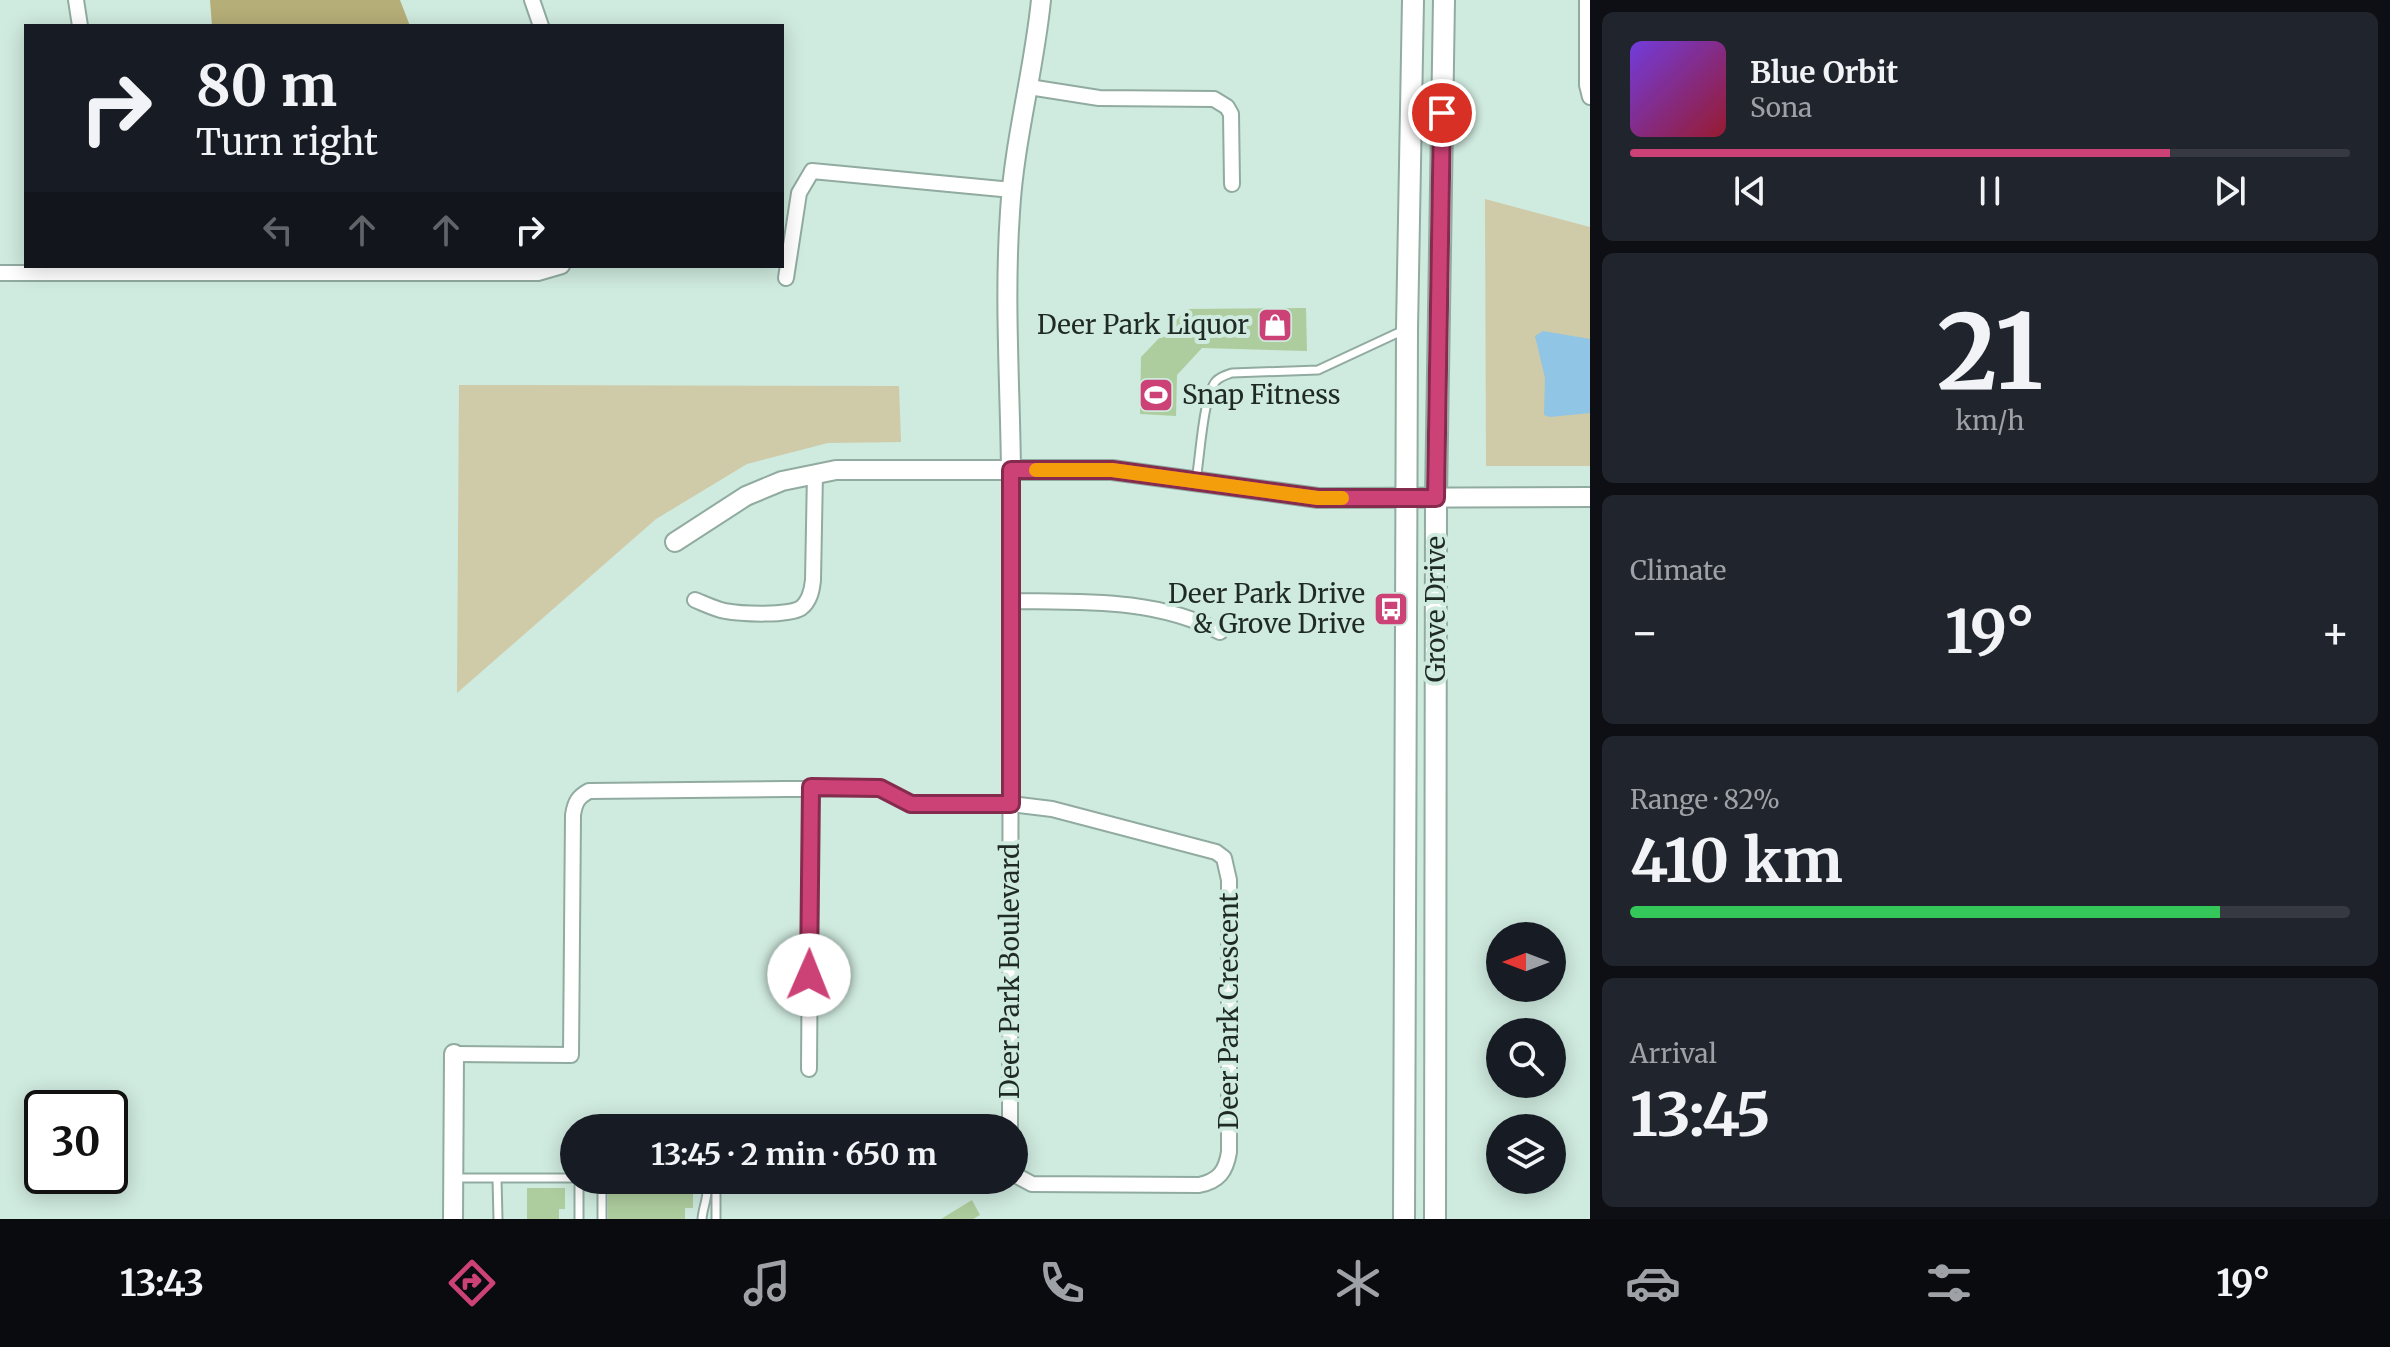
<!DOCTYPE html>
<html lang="en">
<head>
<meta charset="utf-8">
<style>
  body { margin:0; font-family:Merriweather,serif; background:#20242c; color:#f1f3f6; height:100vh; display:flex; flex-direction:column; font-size:30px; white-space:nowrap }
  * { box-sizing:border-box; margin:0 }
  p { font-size:26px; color:#9ea1a6 }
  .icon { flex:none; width:44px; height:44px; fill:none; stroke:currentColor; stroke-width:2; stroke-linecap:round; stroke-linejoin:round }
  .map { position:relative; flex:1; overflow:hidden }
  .details { display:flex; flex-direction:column; gap:12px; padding:12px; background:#0d0f14; width:800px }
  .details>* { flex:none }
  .hud { position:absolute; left:24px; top:24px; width:760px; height:244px; border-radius:0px; box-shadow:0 4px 20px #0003; background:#171b24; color:#f1f3f6; overflow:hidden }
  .needle { width:52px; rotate:270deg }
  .fabs { position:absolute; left:1486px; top:922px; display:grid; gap:16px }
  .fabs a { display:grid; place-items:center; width:80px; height:80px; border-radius:50%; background:#171b24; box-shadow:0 4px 20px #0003; font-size:40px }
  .speed { position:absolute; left:24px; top:1090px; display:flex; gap:16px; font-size:40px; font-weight:700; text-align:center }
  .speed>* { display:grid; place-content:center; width:104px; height:104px; border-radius:50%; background:#171b24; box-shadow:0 4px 20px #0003; line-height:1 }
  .speed .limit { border:4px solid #111; border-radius:12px; background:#fff; color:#111 }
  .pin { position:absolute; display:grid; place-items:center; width:68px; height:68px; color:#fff; margin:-34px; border:4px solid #fff; border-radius:50%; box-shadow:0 2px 8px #0007 }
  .me { position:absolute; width:88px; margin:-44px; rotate:1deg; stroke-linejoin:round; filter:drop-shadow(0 0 6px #0008) }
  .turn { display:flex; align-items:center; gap:28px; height:168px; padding:0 40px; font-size:36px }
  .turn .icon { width:104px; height:104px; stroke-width:2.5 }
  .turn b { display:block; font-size:56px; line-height:68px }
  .lanes { display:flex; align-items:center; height:76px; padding:0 40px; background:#0003; justify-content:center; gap:40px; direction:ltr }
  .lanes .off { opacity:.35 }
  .big { font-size:60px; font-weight:700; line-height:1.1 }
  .details .widget { flex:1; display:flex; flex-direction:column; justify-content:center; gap:12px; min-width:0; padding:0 28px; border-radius:12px; background:#20242c }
  .details .dial { align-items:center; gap:0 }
  .dial b { font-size:104px; line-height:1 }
  .song { display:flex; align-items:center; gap:24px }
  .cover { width:96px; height:96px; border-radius:12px; background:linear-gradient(135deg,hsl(260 70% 55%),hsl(350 70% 35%)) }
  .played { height:8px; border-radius:4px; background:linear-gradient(90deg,#cd4276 75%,#363941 75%) }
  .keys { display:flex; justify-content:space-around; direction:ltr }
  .heat { display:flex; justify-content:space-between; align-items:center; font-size:44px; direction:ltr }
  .charge { height:12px; border-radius:6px; background:linear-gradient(90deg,#34c759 82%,#363941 0) }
  .trip { position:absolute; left:560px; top:1114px; width:468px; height:80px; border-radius:40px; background:#171b24; box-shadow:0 4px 20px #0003; font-weight:700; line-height:80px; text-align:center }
  .tabs { display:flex; height:128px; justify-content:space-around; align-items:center; background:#090b0e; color:#9ea1a6 }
  .tabs .icon { width:56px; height:56px }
  .tabs .current { color:#cd4276 }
  .tabs b { font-size:36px; color:#f1f3f6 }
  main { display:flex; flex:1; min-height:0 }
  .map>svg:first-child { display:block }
</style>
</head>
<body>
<main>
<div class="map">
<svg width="1590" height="1219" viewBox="0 0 1590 1219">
  <rect width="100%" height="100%" fill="#cfeadf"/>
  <!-- green -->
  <path fill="#cfcaa7" d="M1485,199L1590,227V466H1486Z
    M459,385L899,386L901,442L828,443L747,464L656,519L457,693Z"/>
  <!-- forest -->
  <path fill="#b5ae78" d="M210,0H400L410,26H212Z"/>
  <!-- water -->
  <path fill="#90c5e5" d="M1543,331L1590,339V413L1550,417L1544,415L1545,378L1535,336Z"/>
  <!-- building -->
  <path fill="#aecd9e" d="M1306,308L1307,351L1202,348L1177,375L1176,416L1140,414L1141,357L1187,309Z
    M608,1185H693V1208H685V1219H608Z
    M527,1188H565V1209H559V1219H527Z
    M972,1200L980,1215L973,1219H941Z"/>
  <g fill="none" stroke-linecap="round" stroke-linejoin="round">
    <!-- service casing -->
    <g stroke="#91aba0" stroke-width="11">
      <path id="service" d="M1196,480C1200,459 1203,395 1216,381C1221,376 1226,375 1232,373L1318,370L1404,330
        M456,1178H574
        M497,1179L498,1219
        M579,1180V1219
        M706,1180L716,1191V1219
        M602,1219V1180
        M702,1219C703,1204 711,1194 704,1180"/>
    </g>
    <!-- minor casing -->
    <g stroke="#91aba0" stroke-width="18">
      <path id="minor" d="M76,0L80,26
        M532,0L541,26
        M1587,0V85L1590,97
        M1029,87L1099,98L1214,99L1227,107L1231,114L1232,184
        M0,273H538L562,266
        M786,278L799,193L812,171L1012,190
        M695,600C705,604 715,609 725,611C741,614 788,616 801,608C810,601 812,590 813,580L815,473
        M1012,601C1083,602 1156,598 1220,632
        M454,1054L571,1055L573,815C575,802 578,797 589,791L880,788L911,804H1011L1052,809L1216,852L1224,858L1229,880V1152C1226,1171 1219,1181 1199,1185L1032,1184L1017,1176L1014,1171
        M809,1069L811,787
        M1010,1128L1011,470"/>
    </g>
    <!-- tertiary casing -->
    <g stroke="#91aba0" stroke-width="22">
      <path id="tertiary" d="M1011,470C1010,384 1004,298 1010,212C1014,141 1034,71 1041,0
        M675,542L746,496L782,481L836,470H1112L1318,498L1590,497
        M453,1219L454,1054"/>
    </g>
    <!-- secondary casing -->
    <g stroke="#91aba0" stroke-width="24">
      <path id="secondary" d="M1404,1219L1407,329L1413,0
        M1435,1219L1436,498L1444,0"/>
    </g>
    <!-- service -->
    <use href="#service" stroke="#fff" stroke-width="7"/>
    <!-- minor -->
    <use href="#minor" stroke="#fff" stroke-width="14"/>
    <!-- tertiary -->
    <use href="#tertiary" stroke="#fff" stroke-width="18"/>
    <!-- secondary -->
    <use href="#secondary" stroke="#fff" stroke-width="20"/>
  </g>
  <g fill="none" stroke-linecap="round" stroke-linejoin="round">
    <!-- route casing -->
    <g stroke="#852b4d" stroke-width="20">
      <path id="route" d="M809,975L811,787L880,788L911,804H1011V470H1112L1318,498H1436L1442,113"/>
    </g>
    <!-- route -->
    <use href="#route" stroke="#cd4276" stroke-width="14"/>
    <!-- slow -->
    <path stroke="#f59e0b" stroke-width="14" d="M1036,470H1112L1318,498H1342"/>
  </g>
  <!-- icons -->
  <defs>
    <g id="shop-square" transform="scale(1.8)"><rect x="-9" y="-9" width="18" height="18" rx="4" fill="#cd4276" stroke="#cfeadf"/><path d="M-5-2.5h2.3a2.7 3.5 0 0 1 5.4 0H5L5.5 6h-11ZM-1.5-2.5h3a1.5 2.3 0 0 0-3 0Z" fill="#fff"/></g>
    <g id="stadium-square" transform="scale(1.8)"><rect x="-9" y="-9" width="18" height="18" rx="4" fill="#cd4276" stroke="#cfeadf"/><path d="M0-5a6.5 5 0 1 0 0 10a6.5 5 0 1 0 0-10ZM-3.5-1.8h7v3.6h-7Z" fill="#fff"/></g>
    <g id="bus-square" transform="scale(1.8)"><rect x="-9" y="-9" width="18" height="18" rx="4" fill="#cd4276" stroke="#cfeadf"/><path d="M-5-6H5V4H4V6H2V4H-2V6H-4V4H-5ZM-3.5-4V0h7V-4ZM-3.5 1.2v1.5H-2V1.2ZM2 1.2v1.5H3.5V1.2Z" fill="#fff"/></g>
  </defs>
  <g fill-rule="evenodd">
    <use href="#shop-square" x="1275" y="325"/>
    <use href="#stadium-square" x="1156" y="395"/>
    <use href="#bus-square" x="1391" y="609"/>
  </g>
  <g text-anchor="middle" stroke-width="8" stroke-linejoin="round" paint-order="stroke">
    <!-- poi labels -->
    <g font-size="26" fill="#1f2925" stroke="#cfeadf" text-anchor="end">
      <text x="1249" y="334">Deer Park Liquor</text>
      <text x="1182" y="404" text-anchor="start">Snap Fitness</text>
      <text x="1365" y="603">Deer Park Drive<tspan x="1365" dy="30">&amp; Grove Drive</tspan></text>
    </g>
    <!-- street labels -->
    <g font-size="26" fill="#1f2925" stroke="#cfeadf">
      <text transform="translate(1436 609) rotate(-90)" y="9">Grove Drive</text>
      <text transform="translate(1010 971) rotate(-90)" y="9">Deer Park Boulevard</text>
      <text transform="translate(1229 1011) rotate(-90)" y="9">Deer Park Crescent</text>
    </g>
  </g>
</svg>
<div class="fabs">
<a><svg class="needle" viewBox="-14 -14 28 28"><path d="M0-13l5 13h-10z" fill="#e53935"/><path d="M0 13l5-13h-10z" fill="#9ea1a6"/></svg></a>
<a><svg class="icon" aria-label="search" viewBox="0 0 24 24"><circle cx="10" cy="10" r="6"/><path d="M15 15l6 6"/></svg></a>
<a><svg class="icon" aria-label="layers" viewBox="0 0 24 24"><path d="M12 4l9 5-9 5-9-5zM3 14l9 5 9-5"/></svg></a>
</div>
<div class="speed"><div class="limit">30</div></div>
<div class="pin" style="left:1442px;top:113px;background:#d93025"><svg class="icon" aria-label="arrive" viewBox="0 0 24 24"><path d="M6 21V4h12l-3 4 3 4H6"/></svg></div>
<svg class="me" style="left:809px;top:975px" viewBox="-20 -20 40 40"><circle r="19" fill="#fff"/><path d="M0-13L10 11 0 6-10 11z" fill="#cd4276"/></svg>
<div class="trip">13:45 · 2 min · 650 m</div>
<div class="hud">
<div class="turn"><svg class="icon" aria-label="right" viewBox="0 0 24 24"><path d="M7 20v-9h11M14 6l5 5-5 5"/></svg><div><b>80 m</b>Turn right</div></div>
<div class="lanes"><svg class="icon off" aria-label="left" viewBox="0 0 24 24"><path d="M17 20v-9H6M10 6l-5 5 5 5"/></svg><svg class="icon off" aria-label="ahead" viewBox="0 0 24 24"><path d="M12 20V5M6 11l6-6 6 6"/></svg><svg class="icon off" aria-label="ahead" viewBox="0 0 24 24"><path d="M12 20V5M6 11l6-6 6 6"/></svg><svg class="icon" aria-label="right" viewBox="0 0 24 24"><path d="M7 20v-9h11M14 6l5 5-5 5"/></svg></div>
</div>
</div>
<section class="details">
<div class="widget">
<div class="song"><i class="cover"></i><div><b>Blue Orbit</b><p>Sona</p></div></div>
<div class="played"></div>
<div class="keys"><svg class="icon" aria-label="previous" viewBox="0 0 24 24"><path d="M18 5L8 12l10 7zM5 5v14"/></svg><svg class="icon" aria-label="pause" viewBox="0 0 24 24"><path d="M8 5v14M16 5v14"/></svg><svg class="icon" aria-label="next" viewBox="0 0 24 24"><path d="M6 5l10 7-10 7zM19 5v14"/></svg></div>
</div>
<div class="widget dial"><b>21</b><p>km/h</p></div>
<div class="widget"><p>Climate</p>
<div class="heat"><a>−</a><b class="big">19°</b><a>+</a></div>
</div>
<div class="widget"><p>Range · 82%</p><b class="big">410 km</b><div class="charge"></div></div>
<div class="widget"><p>Arrival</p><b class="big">13:45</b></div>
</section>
</main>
<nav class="tabs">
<b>13:43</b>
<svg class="icon current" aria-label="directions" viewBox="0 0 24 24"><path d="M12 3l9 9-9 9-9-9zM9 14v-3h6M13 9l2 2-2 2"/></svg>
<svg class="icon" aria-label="music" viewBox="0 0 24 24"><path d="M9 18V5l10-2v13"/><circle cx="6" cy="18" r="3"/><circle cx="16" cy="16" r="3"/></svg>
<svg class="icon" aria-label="phone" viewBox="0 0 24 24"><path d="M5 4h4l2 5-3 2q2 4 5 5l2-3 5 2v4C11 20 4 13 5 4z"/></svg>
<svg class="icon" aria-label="climate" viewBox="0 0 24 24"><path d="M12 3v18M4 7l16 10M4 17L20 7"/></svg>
<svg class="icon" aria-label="car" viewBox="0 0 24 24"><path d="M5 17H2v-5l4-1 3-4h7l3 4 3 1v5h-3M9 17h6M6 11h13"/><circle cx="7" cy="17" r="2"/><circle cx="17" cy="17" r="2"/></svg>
<svg class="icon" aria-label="filters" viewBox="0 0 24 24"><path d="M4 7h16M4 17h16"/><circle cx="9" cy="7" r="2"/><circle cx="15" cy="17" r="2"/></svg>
<b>19°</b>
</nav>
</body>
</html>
